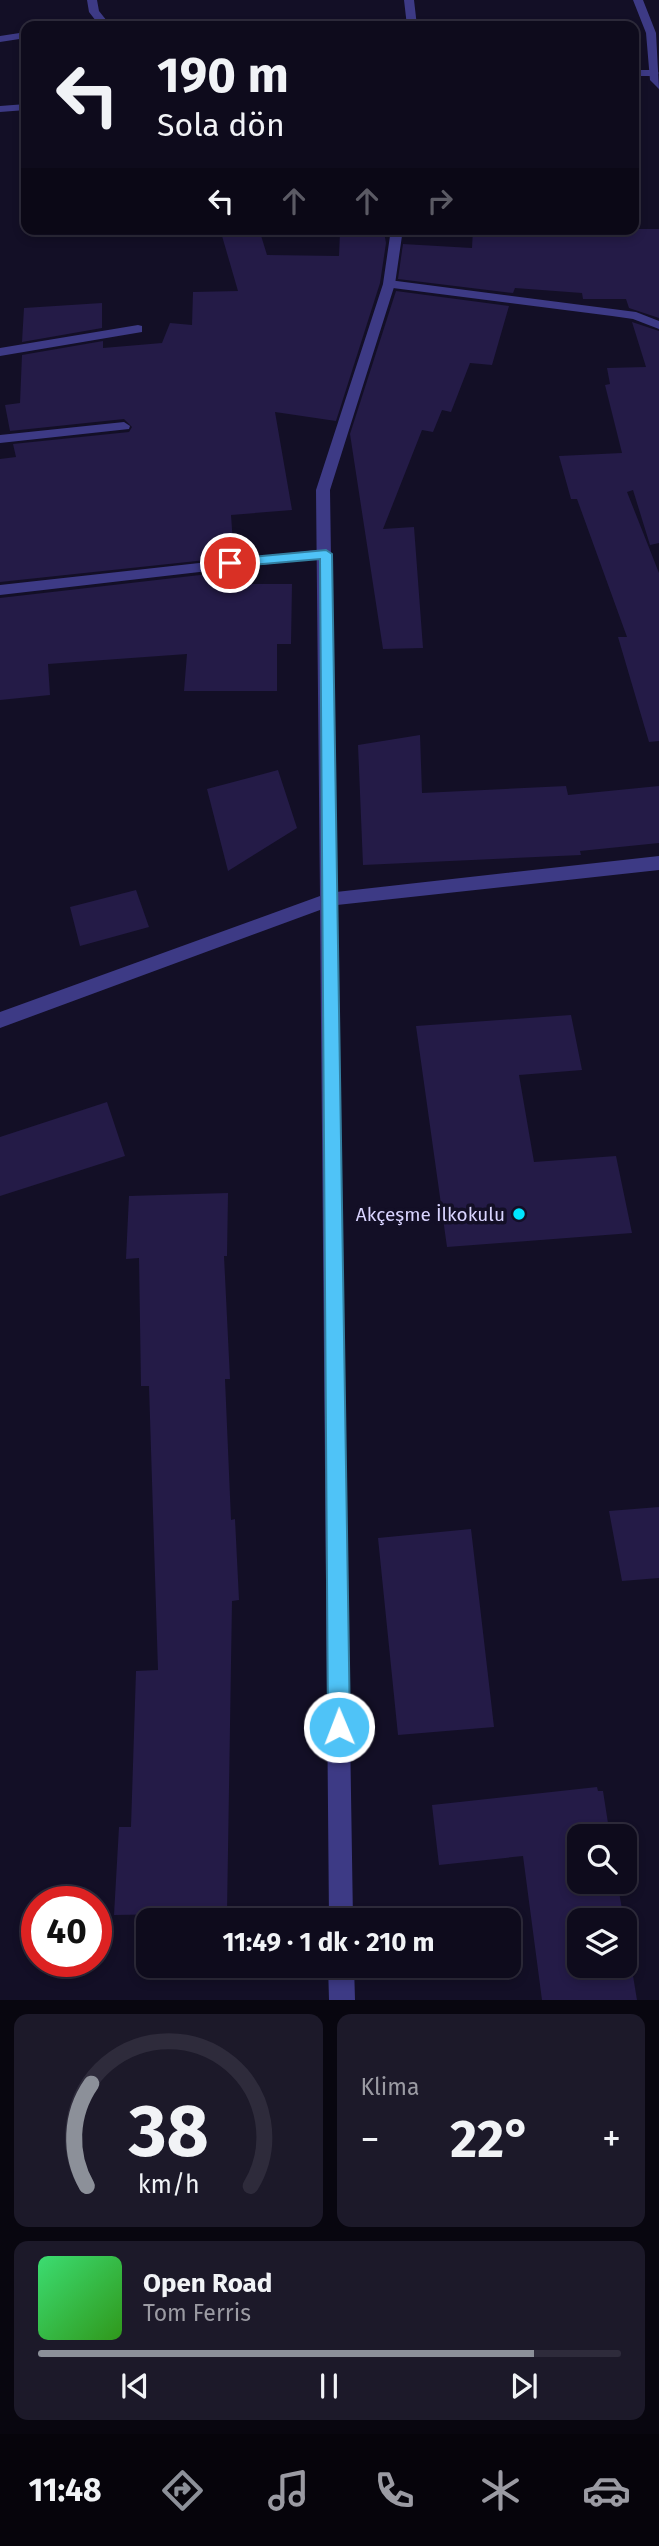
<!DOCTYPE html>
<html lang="tr">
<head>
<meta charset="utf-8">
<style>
  body { margin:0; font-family:"Fira Sans",sans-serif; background:#1c1929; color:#f1f3f6; height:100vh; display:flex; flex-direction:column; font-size:26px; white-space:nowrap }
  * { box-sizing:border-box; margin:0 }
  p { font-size:23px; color:#9b9ba3 }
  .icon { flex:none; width:38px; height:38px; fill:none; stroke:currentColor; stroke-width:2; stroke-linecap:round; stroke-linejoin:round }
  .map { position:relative; height:2000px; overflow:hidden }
  .drawer { display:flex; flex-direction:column; gap:14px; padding:14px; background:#08060f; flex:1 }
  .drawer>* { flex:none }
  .guide { position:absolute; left:21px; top:21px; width:618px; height:214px; border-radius:14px; box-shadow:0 4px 10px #0003,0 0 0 2px #2e2b3b; background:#0e0b1c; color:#f1f3f6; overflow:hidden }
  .controls { position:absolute; left:567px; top:1824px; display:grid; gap:14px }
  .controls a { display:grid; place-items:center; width:70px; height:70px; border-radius:14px; background:#0e0b1c; box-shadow:0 4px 10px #0003,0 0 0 2px #2e2b3b; font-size:35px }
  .speed { position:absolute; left:21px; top:1886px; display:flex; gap:14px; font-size:35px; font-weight:700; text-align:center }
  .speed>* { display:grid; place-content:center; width:91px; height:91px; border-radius:50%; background:#0e0b1c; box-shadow:0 4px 10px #0003,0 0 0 2px #2e2b3b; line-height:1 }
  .speed .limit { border:10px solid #d22; background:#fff; color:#111 }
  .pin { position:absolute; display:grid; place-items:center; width:60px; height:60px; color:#fff; margin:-30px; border:4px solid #fff; border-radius:50%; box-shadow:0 2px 7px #0007 }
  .me { position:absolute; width:77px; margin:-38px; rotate:359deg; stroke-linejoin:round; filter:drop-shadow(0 0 5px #0008) }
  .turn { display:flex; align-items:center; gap:24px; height:147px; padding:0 21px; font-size:32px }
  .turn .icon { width:91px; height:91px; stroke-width:2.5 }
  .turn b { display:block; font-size:49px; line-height:60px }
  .lanes { display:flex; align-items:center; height:66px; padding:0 21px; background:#0003; justify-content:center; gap:35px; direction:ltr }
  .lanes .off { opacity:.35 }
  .big { font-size:52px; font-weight:700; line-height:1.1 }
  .drawer .tile { flex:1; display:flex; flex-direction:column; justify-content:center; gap:10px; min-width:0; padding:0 24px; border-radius:14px; background:#1c1929 }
  .drawer .dial { align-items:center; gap:0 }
  .dial svg { height:182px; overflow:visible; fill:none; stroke:#2e2b3b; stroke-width:7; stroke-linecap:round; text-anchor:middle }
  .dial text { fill:#f1f3f6; stroke:none }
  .song { display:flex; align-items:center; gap:21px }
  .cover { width:84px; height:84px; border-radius:10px; background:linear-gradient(135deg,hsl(140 70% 55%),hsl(110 70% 35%)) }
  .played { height:7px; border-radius:4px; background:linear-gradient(90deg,#8c9099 85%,#2e2b3b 85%) }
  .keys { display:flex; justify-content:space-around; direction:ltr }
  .heat { display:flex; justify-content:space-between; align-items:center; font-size:38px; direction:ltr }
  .drawer .tiles { flex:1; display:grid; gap:14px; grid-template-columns:1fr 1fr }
  .tile:last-child { grid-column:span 2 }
  .trip { position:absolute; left:136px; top:1908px; width:385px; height:70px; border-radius:14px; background:#0e0b1c; box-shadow:0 4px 10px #0003,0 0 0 2px #2e2b3b; font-weight:700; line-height:70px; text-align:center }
  .menu { display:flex; height:112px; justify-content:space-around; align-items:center; background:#06040b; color:#9b9ba3 }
  .menu .icon { width:49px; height:49px }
  .menu .current { color:#8c9099 }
  .menu b { font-size:32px; color:#f1f3f6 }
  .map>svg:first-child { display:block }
</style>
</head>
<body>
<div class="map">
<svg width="659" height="2000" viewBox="0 0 659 2000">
  <rect width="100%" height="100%" fill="#130f26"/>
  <!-- building -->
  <path fill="#241b47" d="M220,229H259L267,255L339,256L340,232H384L386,243L380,283L336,421L275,412L292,510L231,515L234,557L0,582V459L16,457L13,444L129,432L132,427L124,419L10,431L5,405L20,403L22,355L103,341V348L162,343L170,323L192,325L193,292L238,291Z
    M473,229H659V318L629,308L626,299H583L582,293L515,288L513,293L398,279L403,244L472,248Z
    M396,291L509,306L492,365L470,363L451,412L442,410L433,432L422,430L383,529L414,527L423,648L383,649L350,434Z
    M102,303V328L22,342L24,308Z
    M632,322L659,331V543L650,545L633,490L627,492L659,573V741L649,742L618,637H627L577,499H571L559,456L622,453L605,385L610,384L607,368L646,367Z
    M235,571L236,584H292L291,644H277V691H184L187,654L48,664L50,695L0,700V598Z
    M420,735L422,793L566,786L568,795L659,786V843L580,851L581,855L363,865L358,745Z
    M278,770L297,828L228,871L207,789Z
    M136,890L149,927L80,946L70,907Z
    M571,1015L582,1070L519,1075L534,1162L616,1156L632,1233L447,1247L416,1026Z
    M107,1102L125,1156L0,1196V1137Z
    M228,1193L227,1256H224L230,1379H225L231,1520L235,1519L239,1600L232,1601L227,1913L114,1915L119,1827H131L136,1671L158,1670L149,1386H141L139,1258L126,1259L129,1196Z
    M659,1507V1578L622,1581L609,1511Z
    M471,1529L494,1727L398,1735L378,1538Z
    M597,1787L598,1791H603L610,1836H579V1881H617L624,1920H579V1965H625V1927L637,2000H542L523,1856L439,1865L432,1805Z"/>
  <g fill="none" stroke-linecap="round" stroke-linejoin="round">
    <!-- service -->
    <path fill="#3d3a85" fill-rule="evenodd" d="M634,70H654L659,73L654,76H634Z
      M138,325L142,326V332L0,356V348Z"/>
    <!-- minor -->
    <path fill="#3d3a85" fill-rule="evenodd" d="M87,0H97L99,11L111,26H76L96,21L89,12Z
      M633,0H643L656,33L659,89L650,80L646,33Z
      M26,32V38L0,42V36Z
      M26,104V110L0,112V106Z
      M389,280L636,312L659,321V329L633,319L612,316L385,287L383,284Z
      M124,422L130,426L129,429L0,443V435Z
      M326,549L331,551V557L0,595V585Z"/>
    <!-- tertiary -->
    <path fill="#3d3a85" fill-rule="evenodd" d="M404,0H414L417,26H407Z
      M391,229H403L395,284L330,490L336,892L659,856V870L337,905L353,1920H329L320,910L0,1028V1012L320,896L316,490L383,284Z
      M328,1965H354L355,2000H329Z"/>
  </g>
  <!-- route -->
  <path fill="#4fc3f7" stroke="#337fa1" stroke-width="2" d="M326,550L332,554L350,1727L346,1734L339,1737L331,1734L328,1727L320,559L230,567L223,563L230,559Z"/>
  <!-- markers -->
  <circle fill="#00e5ff" stroke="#130f26" stroke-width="2.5" cx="519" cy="1214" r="7"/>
  <g text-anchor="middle" stroke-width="7" stroke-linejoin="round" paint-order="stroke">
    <!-- poi labels -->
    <g font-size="19" fill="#d9d4ff" stroke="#130f26" text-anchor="end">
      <text x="505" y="1221">Akçeşme İlkokulu</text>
    </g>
  </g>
</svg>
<div class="controls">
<a><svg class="icon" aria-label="search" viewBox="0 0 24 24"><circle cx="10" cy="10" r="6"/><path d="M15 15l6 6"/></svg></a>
<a><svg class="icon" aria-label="layers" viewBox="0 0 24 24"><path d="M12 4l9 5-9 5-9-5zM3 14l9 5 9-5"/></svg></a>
</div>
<div class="speed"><div class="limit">40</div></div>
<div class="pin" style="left:230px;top:563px;background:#d93025"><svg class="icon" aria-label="arrive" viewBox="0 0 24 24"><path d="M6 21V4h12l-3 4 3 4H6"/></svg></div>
<svg class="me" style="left:339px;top:1727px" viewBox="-20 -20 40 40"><circle r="17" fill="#4fc3f7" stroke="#fff" stroke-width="3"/><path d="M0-11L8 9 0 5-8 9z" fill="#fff"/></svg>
<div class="trip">11:49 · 1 dk · 210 m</div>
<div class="guide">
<div class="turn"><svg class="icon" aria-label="left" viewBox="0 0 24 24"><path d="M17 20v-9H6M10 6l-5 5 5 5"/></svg><div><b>190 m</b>Sola dön</div></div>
<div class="lanes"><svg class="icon" aria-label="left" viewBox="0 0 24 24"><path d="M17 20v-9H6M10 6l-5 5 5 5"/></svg><svg class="icon off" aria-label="ahead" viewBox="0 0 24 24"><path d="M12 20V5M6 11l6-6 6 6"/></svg><svg class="icon off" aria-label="ahead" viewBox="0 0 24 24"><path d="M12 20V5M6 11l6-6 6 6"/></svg><svg class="icon off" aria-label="right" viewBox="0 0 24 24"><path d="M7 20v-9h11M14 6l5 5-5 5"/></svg></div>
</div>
</div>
<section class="drawer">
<div class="tiles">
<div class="tile dial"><svg viewBox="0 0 100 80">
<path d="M14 69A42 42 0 1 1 86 69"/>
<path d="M14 69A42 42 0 0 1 16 24" stroke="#8c9099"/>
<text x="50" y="56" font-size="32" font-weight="700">38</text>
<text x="50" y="72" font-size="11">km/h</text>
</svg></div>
<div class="tile"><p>Klima</p>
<div class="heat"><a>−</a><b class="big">22°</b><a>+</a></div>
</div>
<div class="tile">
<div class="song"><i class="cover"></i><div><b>Open Road</b><p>Tom Ferris</p></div></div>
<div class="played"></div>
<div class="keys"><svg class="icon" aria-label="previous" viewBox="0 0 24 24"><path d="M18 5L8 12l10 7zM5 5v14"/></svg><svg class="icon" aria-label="pause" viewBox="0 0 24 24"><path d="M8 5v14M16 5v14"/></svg><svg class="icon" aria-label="next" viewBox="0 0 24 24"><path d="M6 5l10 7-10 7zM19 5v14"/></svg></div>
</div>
</div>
</section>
<nav class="menu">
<b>11:48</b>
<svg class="icon current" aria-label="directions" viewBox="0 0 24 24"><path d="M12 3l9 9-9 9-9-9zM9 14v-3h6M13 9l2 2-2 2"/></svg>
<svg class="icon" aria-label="music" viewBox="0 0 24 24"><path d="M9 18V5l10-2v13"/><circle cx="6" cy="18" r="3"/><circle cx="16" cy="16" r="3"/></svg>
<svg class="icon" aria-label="phone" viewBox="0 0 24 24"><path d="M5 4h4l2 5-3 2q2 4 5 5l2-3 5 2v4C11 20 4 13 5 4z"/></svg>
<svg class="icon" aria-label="climate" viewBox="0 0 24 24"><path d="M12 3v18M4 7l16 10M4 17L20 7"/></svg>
<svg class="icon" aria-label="car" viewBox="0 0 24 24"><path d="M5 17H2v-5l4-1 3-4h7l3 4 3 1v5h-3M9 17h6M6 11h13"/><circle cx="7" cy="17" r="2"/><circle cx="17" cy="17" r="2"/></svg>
</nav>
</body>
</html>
